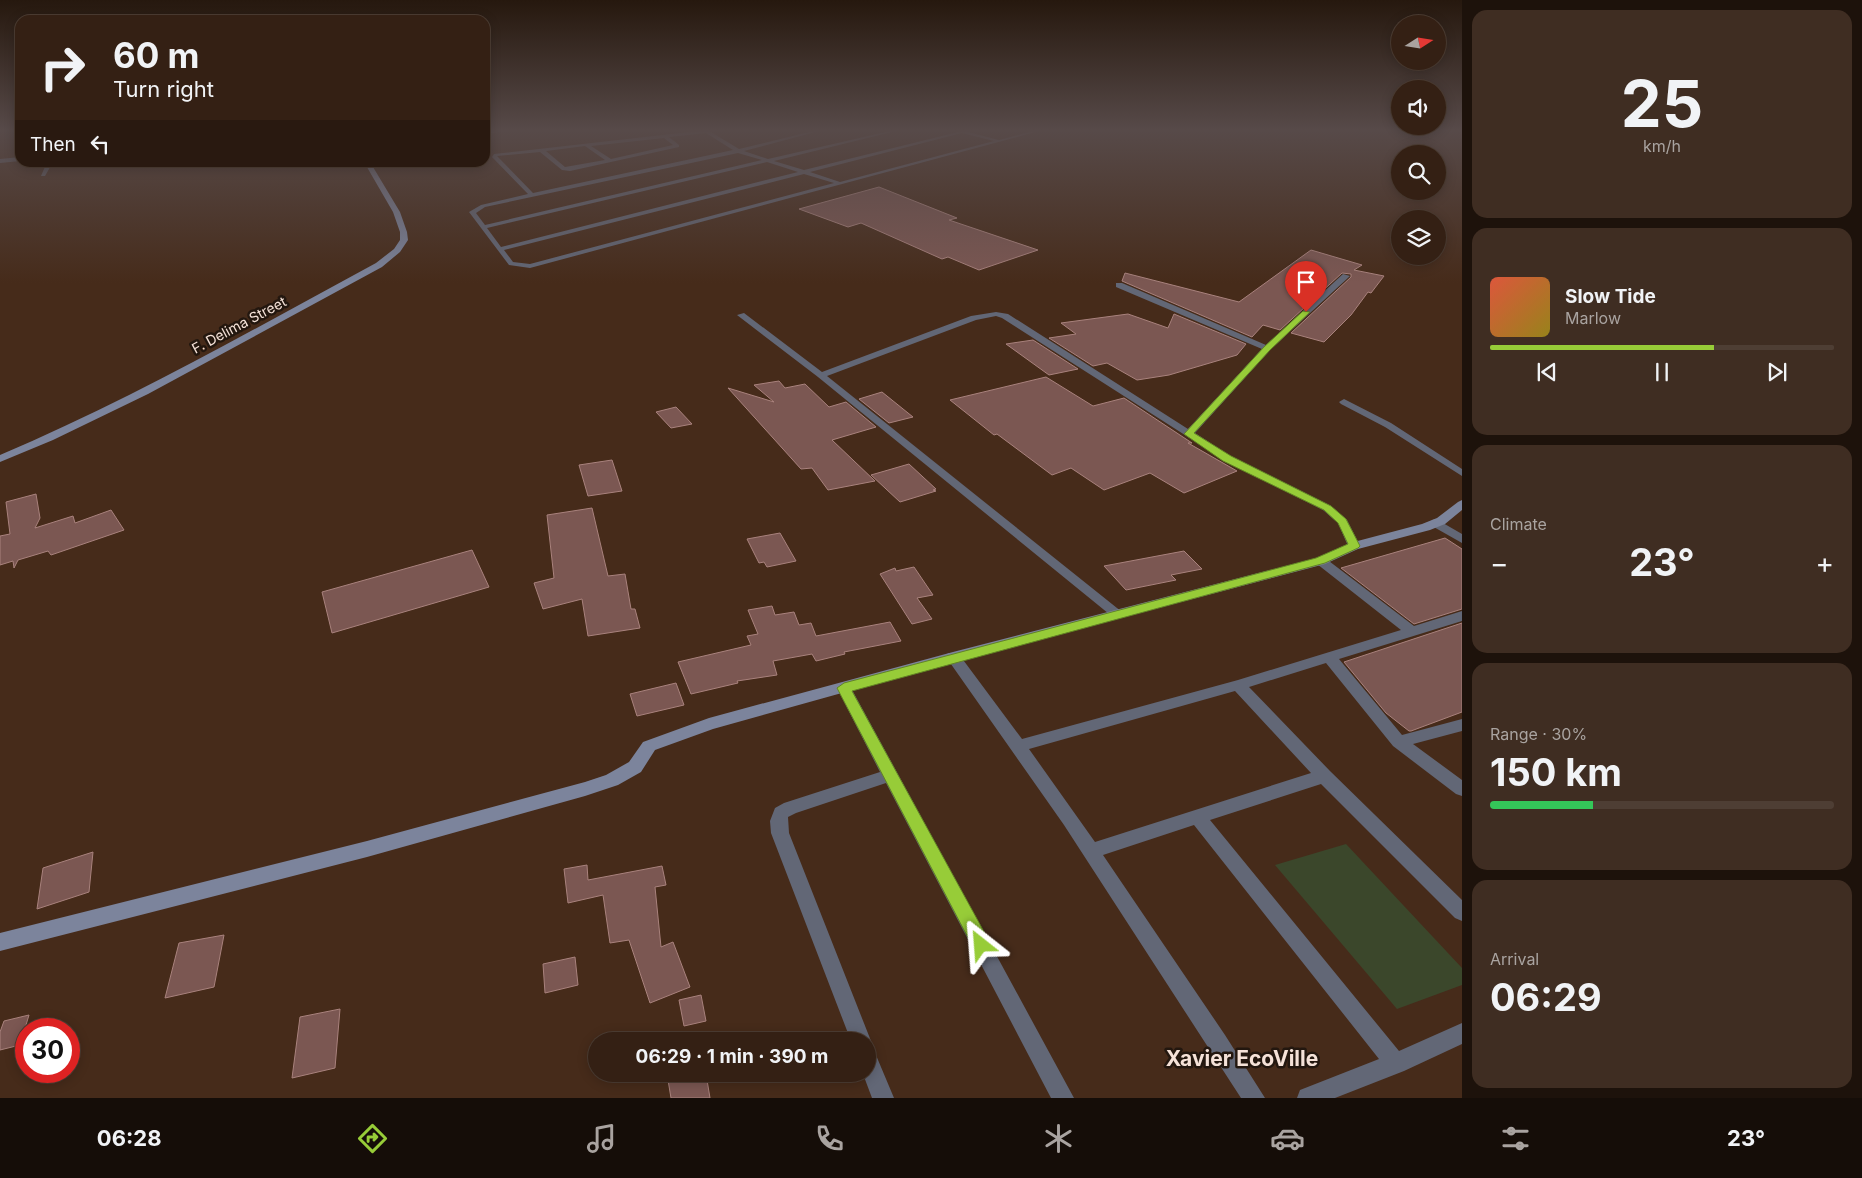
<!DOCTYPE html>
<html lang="en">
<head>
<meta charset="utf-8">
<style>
  body { margin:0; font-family:Inter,sans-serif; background:#3f2d22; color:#f1f3f6; height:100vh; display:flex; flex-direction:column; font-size:19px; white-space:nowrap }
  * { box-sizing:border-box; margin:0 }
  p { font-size:16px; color:#a9a3a0 }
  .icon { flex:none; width:28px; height:28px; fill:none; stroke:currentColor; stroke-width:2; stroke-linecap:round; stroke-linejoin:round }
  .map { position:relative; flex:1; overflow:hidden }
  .sheet { display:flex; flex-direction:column; gap:10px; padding:10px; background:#1d120b; width:400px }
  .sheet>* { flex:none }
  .top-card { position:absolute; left:15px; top:15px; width:475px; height:152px; border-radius:15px; box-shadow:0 2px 12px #0003,0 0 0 1px #4e3e34; background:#342014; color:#f1f3f6; overflow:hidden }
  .needle { width:32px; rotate:78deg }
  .fabs { position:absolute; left:1391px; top:15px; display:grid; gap:10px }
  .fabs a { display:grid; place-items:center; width:55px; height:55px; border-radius:50%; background:#342014; box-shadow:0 2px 12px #0003,0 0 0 1px #4e3e34; font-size:25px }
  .speed { position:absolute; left:15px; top:1018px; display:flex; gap:10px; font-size:25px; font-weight:700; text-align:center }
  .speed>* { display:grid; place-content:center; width:65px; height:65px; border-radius:50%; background:#342014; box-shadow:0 2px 12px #0003,0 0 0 1px #4e3e34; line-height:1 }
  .speed .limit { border:8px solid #d22; background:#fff; color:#111 }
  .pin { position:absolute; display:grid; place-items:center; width:42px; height:42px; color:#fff; margin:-51px -21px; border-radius:50% 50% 50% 0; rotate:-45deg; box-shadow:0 0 5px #0007 }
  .pin .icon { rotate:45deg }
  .me { position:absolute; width:55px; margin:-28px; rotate:332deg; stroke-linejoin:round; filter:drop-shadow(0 0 4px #0008) }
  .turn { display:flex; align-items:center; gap:18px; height:105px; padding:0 15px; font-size:22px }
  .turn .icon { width:65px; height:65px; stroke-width:2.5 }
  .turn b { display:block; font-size:35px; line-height:42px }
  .then { display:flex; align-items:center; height:48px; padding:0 15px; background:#0003; gap:10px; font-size:19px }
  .big { font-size:38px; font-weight:700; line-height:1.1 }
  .sheet .card { flex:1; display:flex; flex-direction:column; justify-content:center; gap:8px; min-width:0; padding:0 18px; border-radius:15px; background:#3f2d22 }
  .sheet .dial { align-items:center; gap:0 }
  .dial b { font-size:65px; line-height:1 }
  .song { display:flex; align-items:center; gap:15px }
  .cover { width:60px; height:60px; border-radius:8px; background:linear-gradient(135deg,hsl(10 70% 55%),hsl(50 70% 35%)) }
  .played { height:5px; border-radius:2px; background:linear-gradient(90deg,#97cc38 65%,#4e3e34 65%) }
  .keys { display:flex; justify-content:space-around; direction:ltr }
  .heat { display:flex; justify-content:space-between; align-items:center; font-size:28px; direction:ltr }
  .charge { height:8px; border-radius:4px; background:linear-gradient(90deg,#34c759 30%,#4e3e34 0) }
  .trip { position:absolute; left:588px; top:1032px; width:288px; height:50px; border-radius:25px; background:#342014; box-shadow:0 2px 12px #0003,0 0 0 1px #4e3e34; font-weight:700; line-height:50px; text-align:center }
  .menu { display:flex; height:80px; justify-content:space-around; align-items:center; background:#150d08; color:#a9a3a0 }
  .menu .icon { width:35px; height:35px }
  .menu .active { color:#97cc38 }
  .menu b { font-size:22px; color:#f1f3f6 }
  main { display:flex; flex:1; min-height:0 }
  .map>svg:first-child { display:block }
</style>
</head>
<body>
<main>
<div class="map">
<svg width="1462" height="1098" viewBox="0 0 1462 1098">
  <rect width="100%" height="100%" fill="#462b1a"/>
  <!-- green -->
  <path fill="#3b472b" d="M1346,844L1462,968V985L1397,1009L1275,865Z"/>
  <!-- building -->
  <path fill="#7b5752" stroke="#a9827d" d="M879,187L957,218L949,220L1038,250L979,270L948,257L942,259L861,223L848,227L799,209Z
    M1311,250L1362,265L1354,270L1384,276L1371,293L1368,292L1351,315L1324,342L1291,333L1351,277V274L1342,273L1280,330L1263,325L1252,337L1122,281L1125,273L1239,302Z
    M1128,314L1168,328L1174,314L1246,344L1237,355L1169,375L1137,380L1107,363L1093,366L1049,338L1076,334L1061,323Z
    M1033,340L1078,369L1049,375L1006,344Z
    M1046,377L1093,406L1124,398L1192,443H1188L1237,471L1184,493L1150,473L1104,490L1071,468L1052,475L997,434L994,435L950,400Z
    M779,381L785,388L805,384L829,407L846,402L876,427L832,440L875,481L828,490L812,468L801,469L728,388L774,402L754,385Z
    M882,392L913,417L889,423L859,399Z
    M676,407L692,424L671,428L656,412Z
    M612,460L622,491L588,496L579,465Z
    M909,464L936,489L933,490L936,491L900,502L871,475Z
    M36,494L40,518L35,528L73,516L75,523L111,510L124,530L51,555L48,551L18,560L14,568L13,561L0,565V536L10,534L6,502Z
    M592,508L608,576L625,574L631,609H635L640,628L588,636L582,599L543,609L534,583L554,578L547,515Z
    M780,533L796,561L767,567L764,562L759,563L747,539Z
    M1445,538L1462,549V609L1414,624L1341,568Z
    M472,550L489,587L332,633L322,592Z
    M1184,551L1202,569L1171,575L1176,580L1126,590L1104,566Z
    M914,567L933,595L917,598L932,619L912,624L880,574L895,568L896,571Z
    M772,606L775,615L794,612L799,625L811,623L816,636L890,622L901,641L844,652L845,654L816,661L812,654L773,661L777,675L737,681L738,683L691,694L678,662L751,645L747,636L758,634L748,610Z
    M1462,623V712L1411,731H1409L1386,713L1344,662Z
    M676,683L684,705L637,716L630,694Z
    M93,852L89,892L37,909L43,868Z
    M587,865L588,880L662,866L666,885L655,887L661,947L673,942L690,987L650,1003L629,940L610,943L603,895L568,903L564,869Z
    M224,935L214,987L165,998L179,943Z
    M575,957L578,985L545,993L543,964Z
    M701,995L706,1021L684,1026L679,1000Z
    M340,1009L335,1068L292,1078L300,1017Z
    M29,1015L20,1045L0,1050V1032L4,1021Z
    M667,1074H706L710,1098H671Z"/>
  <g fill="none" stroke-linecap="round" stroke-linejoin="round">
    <!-- lane -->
    <path fill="#626776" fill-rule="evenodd" d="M706,130H720L711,132L739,149L817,130H823L744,151L768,159L894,130H900L774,161L804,170L966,130H972L968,132L999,140L1037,130H1043L530,268L509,265L469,212L481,205L528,194L492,157L494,154ZM706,133L733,150L533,193L497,156L540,152L562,170L570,171L679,147V145L669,137ZM962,133L994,141L840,182L810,172ZM664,138L673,145L611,159L591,146ZM585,146L605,160L565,167L546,151ZM738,153L762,160L485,225L476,213L485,207ZM767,162L798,172L501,247L487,228ZM804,174L834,183L530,264L513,262L504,250Z
      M1343,274L1350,276L1270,350L1195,433L1230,456L1331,506L1347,520L1360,546L1354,549L1348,546L1338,523L1323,510L1224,460L1002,318L996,316L976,320L827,376L1122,612L1124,615L1122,618H1114L818,377L737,315L744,313L822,372L971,316L996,312L1008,314L1188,429L1262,349L1116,287V283H1122L1266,345Z
      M1344,399L1391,423L1462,469V476L1385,427L1341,404L1339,402Z"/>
    <!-- street -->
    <path fill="#626776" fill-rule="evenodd" d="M485,130H513L485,134Z
      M20,157V161L0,163V159Z
      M47,162H53L45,176H41Z
      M1436,519L1462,534V543L1432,526L1430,523L1432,520Z
      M1321,557L1325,558L1414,626L1462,611V621L1339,659L1402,735L1462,719V731L1413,744L1462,780V796L1456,794L1393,746L1326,663L1249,687L1330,771L1462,900V921L1455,918L1321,784L1210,820L1399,1051L1462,1023V1044L1404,1071L1335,1098H1297L1300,1090L1379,1059L1194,825L1103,855L1225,1035L1265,1098H1241L1064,825L946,657L948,653H958L1022,739L1238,680L1401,630L1317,564L1315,561ZM1235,691L1311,773L1095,842L1029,749Z
      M844,683L849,684L851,688L1074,1098H1051L886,783L796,813L788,817L789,833L871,1041L869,1046L873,1048L894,1098H872L863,1074H866V1041H851L771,833L770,821L775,808L784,803L880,772L837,688L839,684Z"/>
    <!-- secondary -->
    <path fill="#7c849c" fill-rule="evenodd" d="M364,162H370L400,212L407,232L408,240L400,252L382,267L148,394L53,440L0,462V455C130,400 252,330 376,263L394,249L400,240V232L393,212Z
      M1462,500V510L1445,524L1430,530L1358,549L1325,564L953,662L713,729L655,750L641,772L618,785L585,796L367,857L0,951V933L367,841L585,782L606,775L629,762L643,742L709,718L953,652L1317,558L1350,543L1422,524L1437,518L1458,502Z"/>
  </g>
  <!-- sky -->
  <linearGradient id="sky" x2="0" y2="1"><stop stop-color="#26180e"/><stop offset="0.46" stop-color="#574a49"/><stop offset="1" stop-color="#574a49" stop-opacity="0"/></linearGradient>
  <rect width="1462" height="283" fill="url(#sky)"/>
  <!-- route -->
  <path fill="#97cc38" stroke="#628524" d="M1303,311L1310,312L1270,350L1194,433L1231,456L1331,506L1346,519L1360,546L1358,548L1325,563L852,691L988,939L990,945L988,951L981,953L975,951L837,688L844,683L1316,558L1348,544L1338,523L1324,510L1223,461L1184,434L1264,347Z"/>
  <g text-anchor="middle" stroke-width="5" stroke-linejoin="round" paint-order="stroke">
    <!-- far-street labels -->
    <g font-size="14" fill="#f5e2d8" stroke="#23170f">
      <text transform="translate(239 325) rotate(-28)" y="5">F. Delima Street</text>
    </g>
    <!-- near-neighbourhood labels -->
    <g font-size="21" font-weight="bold" fill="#f5e2d8" stroke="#23170f">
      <text x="1242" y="1066">Xavier EcoVille</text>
    </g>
  </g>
</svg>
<div class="fabs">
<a><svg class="needle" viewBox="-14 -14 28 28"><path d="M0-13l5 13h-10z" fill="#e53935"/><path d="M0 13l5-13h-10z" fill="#a9a3a0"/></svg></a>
<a><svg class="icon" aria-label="sound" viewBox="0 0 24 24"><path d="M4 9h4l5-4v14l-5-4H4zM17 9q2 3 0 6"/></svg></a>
<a><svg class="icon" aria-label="search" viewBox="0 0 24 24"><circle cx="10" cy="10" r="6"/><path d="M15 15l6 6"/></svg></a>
<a><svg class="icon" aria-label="layers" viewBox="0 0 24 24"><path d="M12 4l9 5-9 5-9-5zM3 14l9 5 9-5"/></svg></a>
</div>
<div class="speed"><div class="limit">30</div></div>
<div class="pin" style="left:1306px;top:312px;background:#d93025"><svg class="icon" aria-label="arrive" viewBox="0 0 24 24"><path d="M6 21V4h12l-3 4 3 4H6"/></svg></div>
<svg class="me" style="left:981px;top:945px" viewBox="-20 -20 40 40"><path d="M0-17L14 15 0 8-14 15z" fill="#97cc38" stroke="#fff" stroke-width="4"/></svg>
<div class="trip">06:29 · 1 min · 390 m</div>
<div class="top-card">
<div class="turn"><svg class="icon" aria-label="right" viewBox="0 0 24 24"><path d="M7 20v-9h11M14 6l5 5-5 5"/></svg><div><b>60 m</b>Turn right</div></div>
<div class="then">Then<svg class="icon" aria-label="left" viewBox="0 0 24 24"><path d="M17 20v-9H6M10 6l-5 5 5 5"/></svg></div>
</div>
</div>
<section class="sheet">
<div class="card dial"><b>25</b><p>km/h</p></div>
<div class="card">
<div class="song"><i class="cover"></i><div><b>Slow Tide</b><p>Marlow</p></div></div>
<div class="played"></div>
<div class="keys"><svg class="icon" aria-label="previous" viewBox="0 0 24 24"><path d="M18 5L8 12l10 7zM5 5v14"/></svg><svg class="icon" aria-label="pause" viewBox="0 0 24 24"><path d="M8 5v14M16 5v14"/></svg><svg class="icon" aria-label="next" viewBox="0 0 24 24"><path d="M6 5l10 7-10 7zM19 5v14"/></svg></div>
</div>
<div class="card"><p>Climate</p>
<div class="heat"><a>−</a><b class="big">23°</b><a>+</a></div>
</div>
<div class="card"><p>Range · 30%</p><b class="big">150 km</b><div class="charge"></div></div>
<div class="card"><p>Arrival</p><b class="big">06:29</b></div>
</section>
</main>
<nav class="menu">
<b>06:28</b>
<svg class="icon active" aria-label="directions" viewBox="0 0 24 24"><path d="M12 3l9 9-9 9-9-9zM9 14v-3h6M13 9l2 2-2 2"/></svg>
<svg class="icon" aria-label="music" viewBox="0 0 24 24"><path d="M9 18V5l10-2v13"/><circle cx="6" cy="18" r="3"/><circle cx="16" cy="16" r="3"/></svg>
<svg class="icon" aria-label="phone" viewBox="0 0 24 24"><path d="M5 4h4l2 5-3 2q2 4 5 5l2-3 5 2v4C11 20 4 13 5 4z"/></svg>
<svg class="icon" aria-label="climate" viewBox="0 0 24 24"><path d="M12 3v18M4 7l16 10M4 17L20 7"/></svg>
<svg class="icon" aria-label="car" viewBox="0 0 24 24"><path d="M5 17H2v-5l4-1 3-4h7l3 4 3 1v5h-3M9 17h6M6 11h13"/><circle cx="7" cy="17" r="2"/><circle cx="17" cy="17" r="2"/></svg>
<svg class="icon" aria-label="filters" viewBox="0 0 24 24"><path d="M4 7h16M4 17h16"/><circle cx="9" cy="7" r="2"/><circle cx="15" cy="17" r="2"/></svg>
<b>23°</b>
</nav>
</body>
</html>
